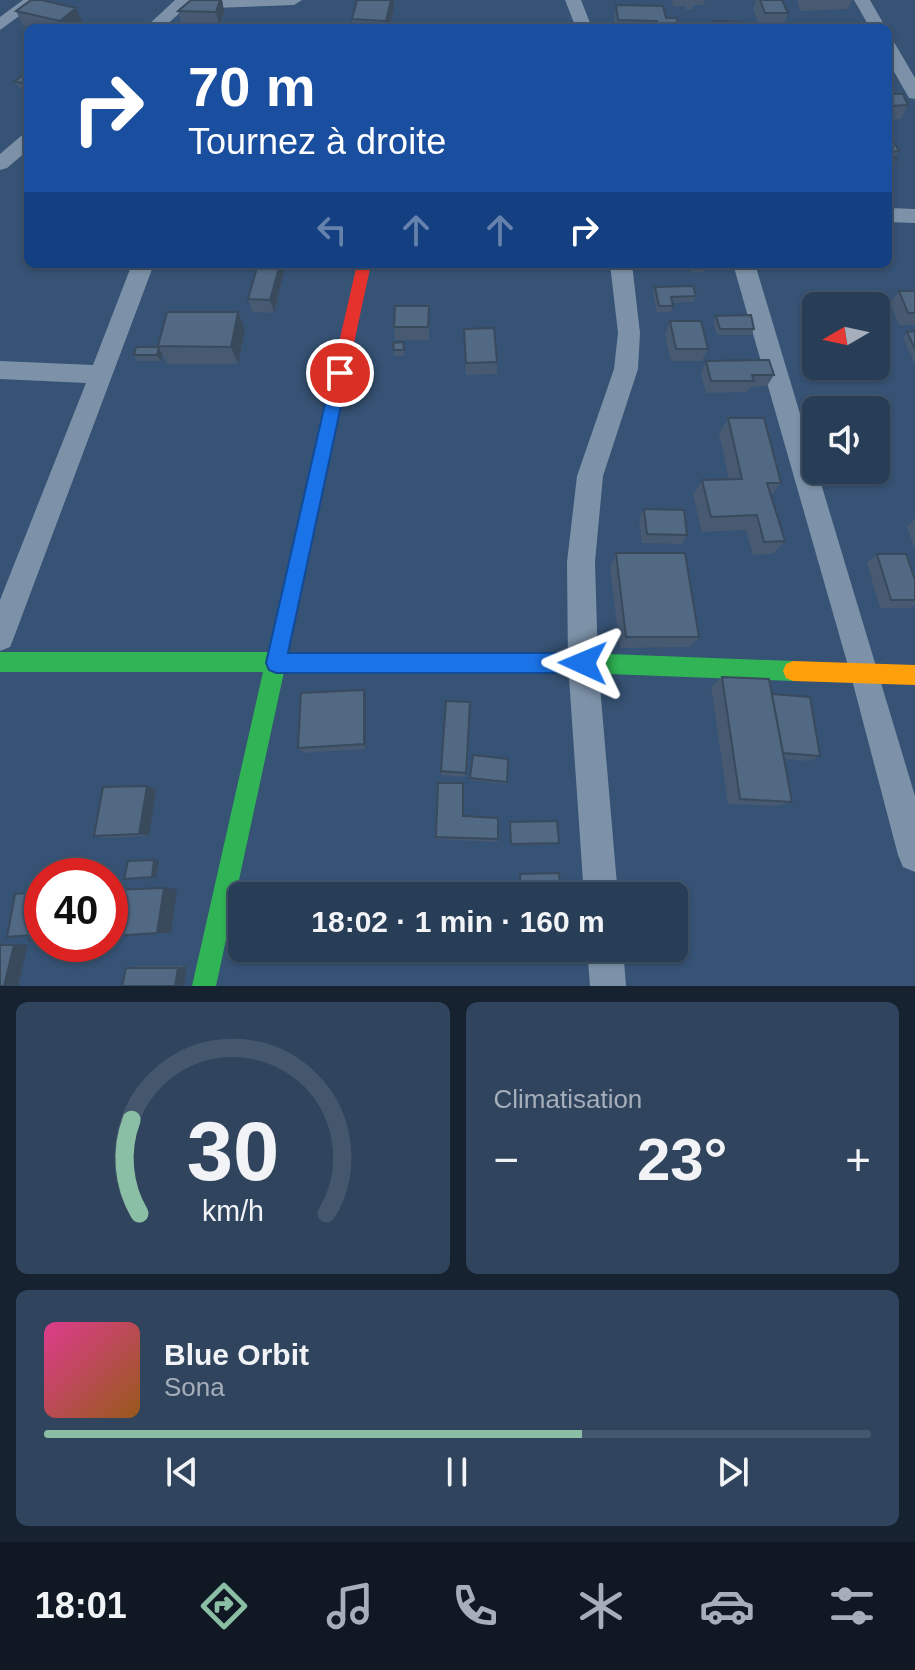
<!DOCTYPE html>
<html lang="fr">
<head>
<meta charset="utf-8">
<style>
  body { margin:0; font-family:Arial,sans-serif; background:#30455d; color:#f1f3f6; height:100vh; display:flex; flex-direction:column; font-size:30px; white-space:nowrap }
  * { box-sizing:border-box; margin:0 }
  p { font-size:26px; color:#a5aeba }
  .icon { flex:none; width:44px; height:44px; fill:none; stroke:currentColor; stroke-width:2; stroke-linecap:round; stroke-linejoin:round }
  .map { position:relative; height:986px; overflow:hidden }
  .side { display:flex; flex-direction:column; gap:16px; padding:16px; background:#162230; flex:1 }
  .side>* { flex:none }
  .banner { position:absolute; left:24px; top:24px; width:868px; height:244px; border-radius:12px; box-shadow:0 2px 6px #0004,0 0 0 2px #44576d; background:#1a4fa0; color:#fff; overflow:hidden }
  .needle { width:52px; rotate:261deg }
  .controls { position:absolute; left:802px; top:292px; display:grid; gap:16px }
  .controls a { display:grid; place-items:center; width:88px; height:88px; border-radius:12px; background:#283e57; box-shadow:0 2px 6px #0004,0 0 0 2px #44576d; font-size:40px }
  .speed { position:absolute; left:24px; top:858px; display:flex; gap:16px; font-size:40px; font-weight:700; text-align:center }
  .speed>* { display:grid; place-content:center; width:104px; height:104px; border-radius:50%; background:#283e57; box-shadow:0 2px 6px #0004,0 0 0 2px #44576d; line-height:1 }
  .speed .limit { border:12px solid #d22; background:#fff; color:#111 }
  .pin { position:absolute; display:grid; place-items:center; width:68px; height:68px; color:#fff; margin:-34px; border:4px solid #fff; border-radius:50%; box-shadow:0 2px 8px #0007 }
  .me { position:absolute; width:88px; margin:-44px; rotate:271deg; stroke-linejoin:round; filter:drop-shadow(0 0 6px #0008) }
  .turn { display:flex; align-items:center; gap:28px; height:168px; padding:0 32px; font-size:36px }
  .turn .icon { width:104px; height:104px; stroke-width:2.5 }
  .turn b { display:block; font-size:56px; line-height:68px }
  .lanes { display:flex; align-items:center; height:76px; padding:0 32px; background:#0003; justify-content:center; gap:40px; direction:ltr }
  .lanes .off { opacity:.35 }
  .big { font-size:60px; font-weight:700; line-height:1.1 }
  .side .widget { flex:1; display:flex; flex-direction:column; justify-content:center; gap:12px; min-width:0; padding:0 28px; border-radius:12px; background:#30455d }
  .side .dial { align-items:center; gap:0 }
  .dial svg { height:208px; overflow:visible; fill:none; stroke:#44576d; stroke-width:7; stroke-linecap:round; text-anchor:middle }
  .dial text { fill:#f1f3f6; stroke:none }
  .song { display:flex; align-items:center; gap:24px }
  .cover { width:96px; height:96px; border-radius:12px; background:linear-gradient(135deg,hsl(330 70% 55%),hsl(30 70% 35%)) }
  .played { height:8px; border-radius:4px; background:linear-gradient(90deg,#8abfa5 65%,#44576d 65%) }
  .keys { display:flex; justify-content:space-around; direction:ltr }
  .heat { display:flex; justify-content:space-between; align-items:center; font-size:44px; direction:ltr }
  .side .tiles { flex:1; display:grid; gap:16px; grid-template-columns:1fr 1fr }
  .widget:last-child { grid-column:span 2 }
  .trip { position:absolute; left:228px; top:882px; width:460px; height:80px; border-radius:12px; background:#283e57; box-shadow:0 2px 6px #0004,0 0 0 2px #44576d; font-weight:700; line-height:80px; text-align:center }
  .dock { display:flex; height:128px; justify-content:space-around; align-items:center; background:#101923; color:#a5aeba }
  .dock .icon { width:56px; height:56px }
  .dock .selected { color:#8abfa5 }
  .dock b { font-size:36px; color:#f1f3f6 }
  .map>svg:first-child { display:block }
</style>
</head>
<body>
<div class="map">
<svg width="915" height="986" viewBox="0 0 915 986">
  <rect width="100%" height="100%" fill="#365274"/>
  <g fill="none" stroke-linecap="round" stroke-linejoin="round">
    <!-- street -->
    <path fill="#7d92a8" fill-rule="evenodd" d="M23,0H41L0,30V17Z
      M175,0H302L294,5L184,9L163,28H145Z
      M565,0H581L592,28H576Z
      M854,0H870L886,28H870Z
      M888,41L894,42L915,78V99L909,98L888,61Z
      M28,134V150L7,168L0,170V154L21,136Z
      M888,208L915,209V223L888,222Z
      M132,264H154L14,637L10,647L0,651V600L86,383L0,379V361L93,365Z
      M610,264H632L640,333L638,369L603,476L595,562L598,663L618,896H584L568,663L567,562L577,476L614,369L618,333Z
      M733,264H755L915,796V872L903,867L898,855L851,676Z
      M587,948H623L626,986H590Z"/>
    <!-- fast -->
    <path fill="#30b455" fill-rule="evenodd" d="M302,535L309,537L311,543L288,652L583,653L793,661L800,664L803,671L800,678L793,681L583,673L284,672L216,986H192L263,672H0V652H268L293,543L295,537Z"/>
    <!-- slow -->
    <path fill="#ff9f0a" fill-rule="evenodd" d="M793,661L915,665V685L793,681L786,678L783,671L786,664Z"/>
    <!-- jam -->
    <path fill="#e5322d" fill-rule="evenodd" d="M357,264H371L311,543L309,549L302,551L295,549L293,543Z"/>
  </g>
  <!-- wall -->
  <path fill="#475a72" d="M191,0H222L224,11L219,26L182,25L178,11Z
    M357,0H393L394,8L389,28H353L352,19Z
    M672,0H705L704,5H694L692,9L686,10L685,6L673,7Z
    M756,0H782L788,13L783,27H760L753,8Z
    M797,0H852L848,9L800,11Z
    M616,5L666,18L678,28H613Z
    M76,8L82,21L75,27L78,28H36L23,25L16,11Z
    M28,72V91L19,88L15,81Z
    M888,94L908,105L901,119H888Z
    M888,132L899,151L895,157L897,160L888,173Z
    M258,264H286L274,313L252,312L248,299Z
    M687,264H705L706,266L704,272L691,273Z
    M655,287L696,296L693,302L672,303L673,306L671,312H657L653,293Z
    M899,291H915V325H899L890,303Z
    M238,312L245,330L238,364H167L162,354L161,361H137L134,355L158,347Z
    M716,316L754,329L751,335H717L713,322Z
    M429,318V340H395L394,327Z
    M670,321L708,349L702,361H671L665,334Z
    M464,329L497,362V374L466,375Z
    M915,331V365L903,338L907,332Z
    M403,342L404,356H394L393,343Z
    M706,361L774,375L767,386L750,387L747,392L706,393L701,373Z
    M728,418L781,483L771,496L785,541L773,554L753,555L746,530L702,532L693,495L702,480L729,479L719,434Z
    M644,509L687,535L682,544L642,543L639,519Z
    M915,519V550L907,526Z
    M616,553L699,637L690,647L620,648L610,567Z
    M877,554L915,580V605L910,608H880L867,563Z
    M722,677L772,694L820,756L810,761L784,759L792,802L777,806L728,804L711,687Z
    M366,696V749L303,753L298,748Z
    M470,702L465,777L441,775V771Z
    M473,755L507,782L506,784L470,780Z
    M156,790L149,836L105,838L94,836Z
    M463,816L498,839L497,842L436,839V837Z
    M510,822L559,843L557,844L510,845Z
    M137,966H187L184,986H122L126,968Z"/>
  <!-- shaded-wall -->
  <path fill="#394a5c" d="M220,0H222L224,11L219,26L216,12Z
    M391,0H393L394,8L389,28H387L386,21Z
    M76,8L82,21L74,28H63L60,21Z
    M280,264H286L274,313L270,300Z
    M238,312L245,330L238,364L231,347Z
    M159,348L162,354L161,361L157,355Z
    M364,690L366,696V749L364,744Z
    M147,786L156,790L149,836L139,834Z
    M154,860H159L156,878L152,877Z
    M164,888L177,889L171,933H157Z
    M28,944L18,986H4L14,945Z
    M187,966L184,986H175L178,968Z"/>
  <!-- building -->
  <path fill="#526984" stroke="#394a5c" stroke-width="2" d="M31,0H41L76,8L60,21L16,11Z
    M191,0H220L216,12L178,11Z
    M357,0H391L386,21L352,19Z
    M760,0H782L788,13H765Z
    M616,5L663,6L666,18H677L678,28H658L657,21L618,20Z
    M714,21L743,22L745,28H715Z
    M304,23L317,24L315,28H303Z
    M259,24L292,26L291,28H258Z
    M63,25L78,28H59Z
    M28,72V85L15,81Z
    M888,94H903L908,105L888,106Z
    M888,132L899,151L891,152L897,160L888,161Z
    M258,264H280L270,300L248,299Z
    M692,264H705L706,266L693,267Z
    M693,286L696,296L671,297L673,306H659L655,287Z
    M899,291H915V313H908Z
    M395,306H429L428,327H394Z
    M167,312H238L231,347L158,346Z
    M751,315L754,329H720L716,316Z
    M670,321H701L708,349H676Z
    M494,328L497,362L466,363L464,329Z
    M915,331V349L907,332Z
    M403,342L404,350H394L393,343Z
    M136,347H159L157,355H134Z
    M769,360L774,375H752L754,381H711L706,361Z
    M728,418H764L781,483H767L785,541L764,542L757,515L711,517L702,480L742,479Z
    M644,509L684,510L687,535L647,534Z
    M616,553H685L699,637H626Z
    M877,554H906L915,580V600H891Z
    M722,677L769,679L792,802L740,799Z
    M364,690V744L298,748L301,693Z
    M772,694L810,697L820,756L783,753Z
    M446,701L470,702L466,773L441,771Z
    M473,755L508,759L507,782L470,778Z
    M438,783H463V816L498,818V839L436,837Z
    M147,786L139,834L94,836L103,787Z
    M557,821L559,843L511,844L510,822Z
    M154,860L152,877L124,879L128,861Z
    M559,873L561,896H521L520,874Z
    M164,888L157,933L110,936V890Z
    M38,892L30,935L7,937L15,894Z
    M39,894H42V939L29,940Z
    M0,945H14L4,986H0Z
    M126,968H178L175,986H122Z"/>
  <!-- route -->
  <path fill="#1a73e8" stroke="#114b97" stroke-width="2" d="M340,366L348,373L288,653H583L590,656L593,663L590,670L583,673H276L269,670L266,663L332,373Z"/>
</svg>
<div class="controls">
<a><svg class="needle" viewBox="-14 -14 28 28"><path d="M0-13l5 13h-10z" fill="#e53935"/><path d="M0 13l5-13h-10z" fill="#a5aeba"/></svg></a>
<a><svg class="icon" aria-label="sound" viewBox="0 0 24 24"><path d="M4 9h4l5-4v14l-5-4H4zM17 9q2 3 0 6"/></svg></a>
</div>
<div class="speed"><div class="limit">40</div></div>
<div class="pin" style="left:340px;top:373px;background:#d93025"><svg class="icon" aria-label="arrive" viewBox="0 0 24 24"><path d="M6 21V4h12l-3 4 3 4H6"/></svg></div>
<svg class="me" style="left:583px;top:663px" viewBox="-20 -20 40 40"><path d="M0-17L14 15 0 8-14 15z" fill="#1a73e8" stroke="#fff" stroke-width="4"/></svg>
<div class="trip">18:02 · 1 min · 160 m</div>
<div class="banner">
<div class="turn"><svg class="icon" aria-label="right" viewBox="0 0 24 24"><path d="M7 20v-9h11M14 6l5 5-5 5"/></svg><div><b>70 m</b>Tournez à droite</div></div>
<div class="lanes"><svg class="icon off" aria-label="left" viewBox="0 0 24 24"><path d="M17 20v-9H6M10 6l-5 5 5 5"/></svg><svg class="icon off" aria-label="ahead" viewBox="0 0 24 24"><path d="M12 20V5M6 11l6-6 6 6"/></svg><svg class="icon off" aria-label="ahead" viewBox="0 0 24 24"><path d="M12 20V5M6 11l6-6 6 6"/></svg><svg class="icon" aria-label="right" viewBox="0 0 24 24"><path d="M7 20v-9h11M14 6l5 5-5 5"/></svg></div>
</div>
</div>
<section class="side">
<div class="tiles">
<div class="widget dial"><svg viewBox="0 0 100 80">
<path d="M14 69A42 42 0 1 1 86 69"/>
<path d="M14 69A42 42 0 0 1 11 33" stroke="#8abfa5"/>
<text x="50" y="56" font-size="32" font-weight="700">30</text>
<text x="50" y="72" font-size="11">km/h</text>
</svg></div>
<div class="widget"><p>Climatisation</p>
<div class="heat"><a>−</a><b class="big">23°</b><a>+</a></div>
</div>
<div class="widget">
<div class="song"><i class="cover"></i><div><b>Blue Orbit</b><p>Sona</p></div></div>
<div class="played"></div>
<div class="keys"><svg class="icon" aria-label="previous" viewBox="0 0 24 24"><path d="M18 5L8 12l10 7zM5 5v14"/></svg><svg class="icon" aria-label="pause" viewBox="0 0 24 24"><path d="M8 5v14M16 5v14"/></svg><svg class="icon" aria-label="next" viewBox="0 0 24 24"><path d="M6 5l10 7-10 7zM19 5v14"/></svg></div>
</div>
</div>
</section>
<nav class="dock">
<b>18:01</b>
<svg class="icon selected" aria-label="directions" viewBox="0 0 24 24"><path d="M12 3l9 9-9 9-9-9zM9 14v-3h6M13 9l2 2-2 2"/></svg>
<svg class="icon" aria-label="music" viewBox="0 0 24 24"><path d="M9 18V5l10-2v13"/><circle cx="6" cy="18" r="3"/><circle cx="16" cy="16" r="3"/></svg>
<svg class="icon" aria-label="phone" viewBox="0 0 24 24"><path d="M5 4h4l2 5-3 2q2 4 5 5l2-3 5 2v4C11 20 4 13 5 4z"/></svg>
<svg class="icon" aria-label="climate" viewBox="0 0 24 24"><path d="M12 3v18M4 7l16 10M4 17L20 7"/></svg>
<svg class="icon" aria-label="car" viewBox="0 0 24 24"><path d="M5 17H2v-5l4-1 3-4h7l3 4 3 1v5h-3M9 17h6M6 11h13"/><circle cx="7" cy="17" r="2"/><circle cx="17" cy="17" r="2"/></svg>
<svg class="icon" aria-label="filters" viewBox="0 0 24 24"><path d="M4 7h16M4 17h16"/><circle cx="9" cy="7" r="2"/><circle cx="15" cy="17" r="2"/></svg>
</nav>
</body>
</html>
